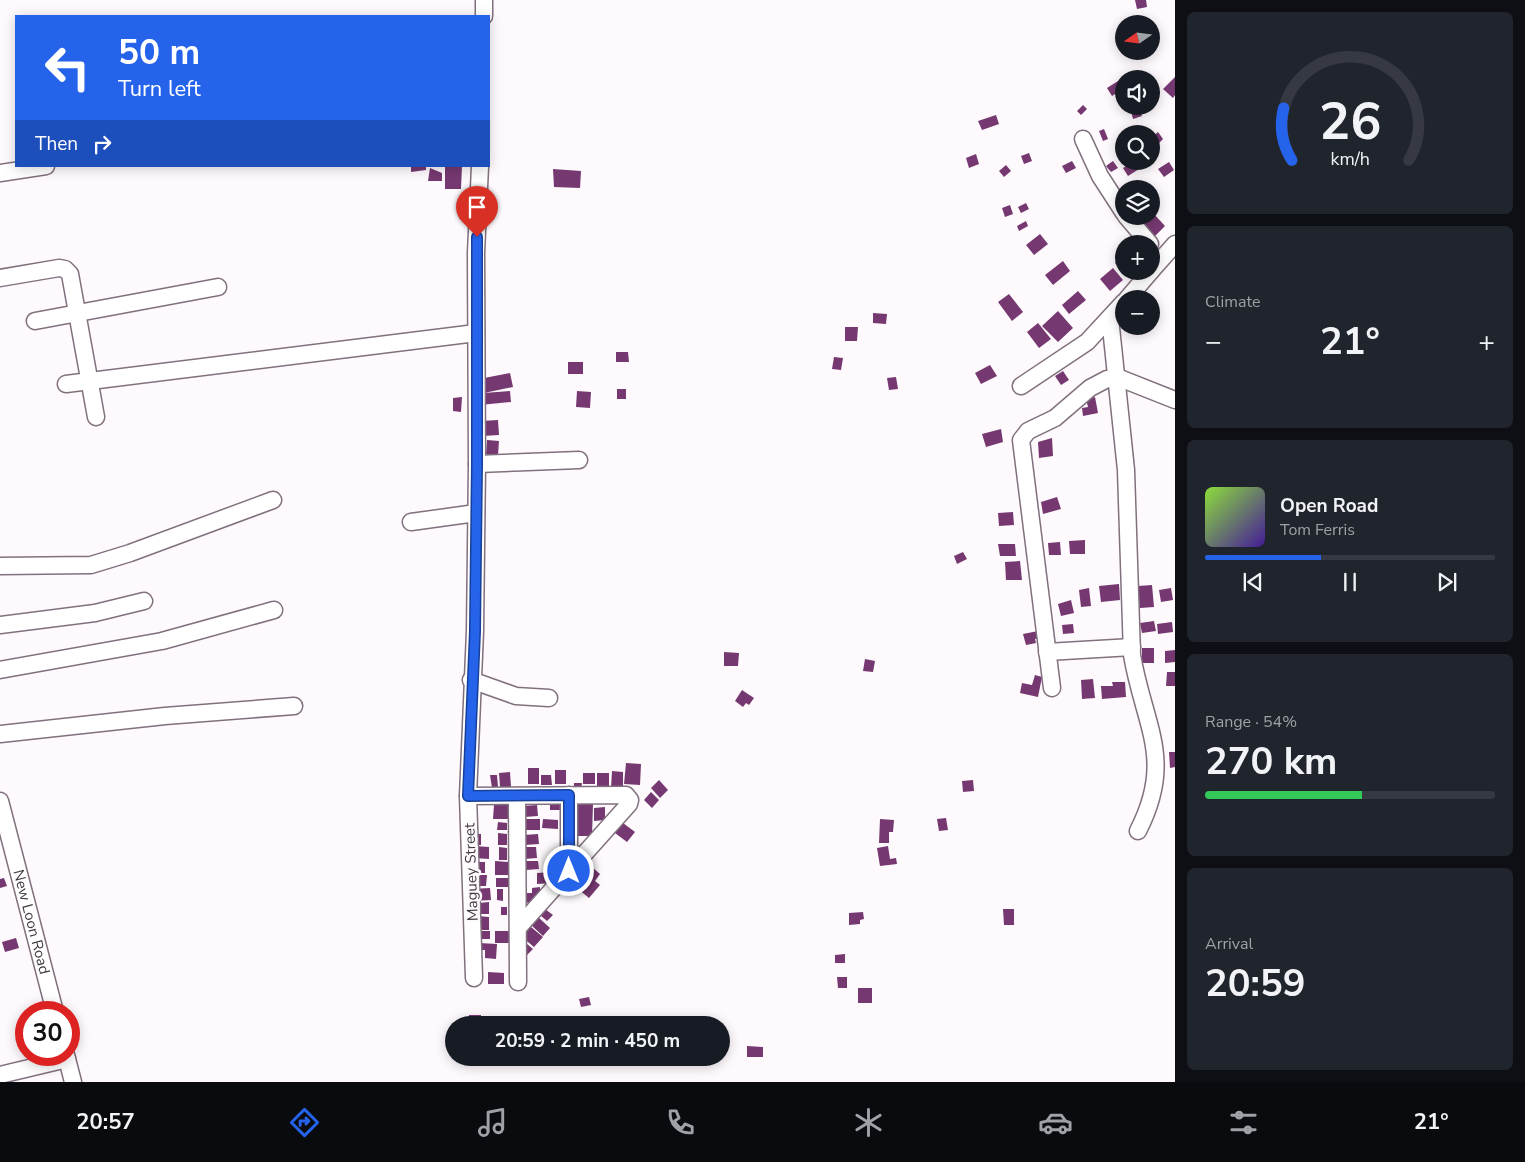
<!DOCTYPE html>
<html lang="en">
<head>
<meta charset="utf-8">
<style>
  body { margin:0; font-family:"Nunito Sans",sans-serif; background:#20242c; color:#f1f3f6; height:100vh; display:flex; flex-direction:column; font-size:19px; white-space:nowrap }
  * { box-sizing:border-box; margin:0 }
  p { font-size:16px; color:#9ea1a6 }
  .icon { flex:none; width:28px; height:28px; fill:none; stroke:currentColor; stroke-width:2; stroke-linecap:round; stroke-linejoin:round }
  .map { position:relative; flex:1; overflow:hidden }
  .panel { display:flex; flex-direction:column; gap:12px; padding:12px; background:#0d0f14; width:350px }
  .panel>* { flex:none }
  .hud { position:absolute; left:15px; top:15px; width:475px; height:152px; border-radius:0px; box-shadow:0 2px 12px #0003; background:#2563eb; color:#fff; overflow:hidden }
  .needle { width:32px; rotate:256deg }
  .buttons { position:absolute; left:1115px; top:15px; display:grid; gap:10px }
  .buttons a { display:grid; place-items:center; width:45px; height:45px; border-radius:50%; background:#171b24; box-shadow:0 2px 12px #0003; font-size:25px }
  .speed { position:absolute; left:15px; top:1001px; display:flex; gap:10px; font-size:25px; font-weight:700; text-align:center }
  .speed>* { display:grid; place-content:center; width:65px; height:65px; border-radius:50%; background:#171b24; box-shadow:0 2px 12px #0003; line-height:1 }
  .speed .limit { border:8px solid #d22; background:#fff; color:#111 }
  .pin { position:absolute; display:grid; place-items:center; width:42px; height:42px; color:#fff; margin:-51px -21px; border-radius:50% 50% 50% 0; rotate:-45deg; box-shadow:0 0 5px #0007 }
  .pin .icon { rotate:45deg }
  .me { position:absolute; width:55px; margin:-28px; rotate:0deg; stroke-linejoin:round; filter:drop-shadow(0 0 4px #0008) }
  .turn { display:flex; align-items:center; gap:18px; height:105px; padding:0 20px; font-size:22px }
  .turn .icon { width:65px; height:65px; stroke-width:2.5 }
  .turn b { display:block; font-size:35px; line-height:42px }
  .then { display:flex; align-items:center; height:48px; padding:0 20px; background:#0003; gap:10px; font-size:19px }
  .big { font-size:38px; font-weight:700; line-height:1.1 }
  .panel .widget { flex:1; display:flex; flex-direction:column; justify-content:center; gap:8px; min-width:0; padding:0 18px; border-radius:8px; background:#20242c }
  .panel .dial { align-items:center; gap:0 }
  .dial svg { height:130px; overflow:visible; fill:none; stroke:#363941; stroke-width:7; stroke-linecap:round; text-anchor:middle }
  .dial text { fill:#f1f3f6; stroke:none }
  .song { display:flex; align-items:center; gap:15px }
  .cover { width:60px; height:60px; border-radius:8px; background:linear-gradient(135deg,hsl(90 70% 55%),hsl(260 70% 35%)) }
  .played { height:5px; border-radius:2px; background:linear-gradient(90deg,#2563eb 40%,#363941 40%) }
  .keys { display:flex; justify-content:space-around; direction:ltr }
  .heat { display:flex; justify-content:space-between; align-items:center; font-size:28px; direction:ltr }
  .charge { height:8px; border-radius:4px; background:linear-gradient(90deg,#34c759 54%,#363941 0) }
  .trip { position:absolute; left:445px; top:1016px; width:285px; height:50px; border-radius:25px; background:#171b24; box-shadow:0 2px 12px #0003; font-weight:700; line-height:50px; text-align:center }
  .dock { display:flex; height:80px; justify-content:space-around; align-items:center; background:#090b0e; color:#9ea1a6 }
  .dock .icon { width:35px; height:35px }
  .dock .current { color:#2563eb }
  .dock b { font-size:22px; color:#f1f3f6 }
  main { display:flex; flex:1; min-height:0 }
  .map>svg:first-child { display:block }
</style>
</head>
<body>
<main>
<div class="map">
<svg width="1175" height="1082" viewBox="0 0 1175 1082">
  <rect width="100%" height="100%" fill="#fdf9fc"/>
  <!-- building -->
  <path fill="#763870" d="M1135,0H1146L1147,7L1137,9Z
    M1175,77V95L1173,98L1163,89Z
    M1118,81L1123,89L1112,96L1107,88Z
    M1083,105L1087,109L1081,115L1077,111Z
    M1138,106L1142,116L1133,119L1130,107Z
    M996,115L999,124L982,130L978,121Z
    M1104,129L1108,139L1103,141L1099,131Z
    M1158,132L1163,139L1158,144L1152,137Z
    M1029,153L1032,161L1024,164L1021,156Z
    M976,154L979,164L969,168L966,158Z
    M1072,161L1076,168L1066,173L1062,166Z
    M1113,161L1118,168L1111,172L1106,166Z
    M1134,161L1139,169L1128,176L1123,168Z
    M1169,162L1174,170L1164,177L1158,169Z
    M1006,165L1011,171L1004,177L999,171Z
    M411,166H426V170L411,172Z
    M445,166H462L461,189H445Z
    M430,168L442,173V181H428Z
    M553,169L581,171L580,188L554,187Z
    M1026,203L1029,209L1021,213L1018,207Z
    M1010,205L1013,214L1005,217L1002,208Z
    M1154,214L1165,226L1153,238L1142,225Z
    M1026,221L1028,226L1019,231L1017,226Z
    M1136,232L1145,244H1124L1123,243Z
    M1040,234L1048,244L1034,255L1026,245Z
    M1124,254V271H1131L1127,275L1115,263Z
    M1063,261L1070,271L1053,285L1045,275Z
    M1113,268L1123,280L1110,291L1100,279Z
    M1078,291L1086,300L1069,314L1062,305Z
    M1009,294L1023,312L1012,321L998,302Z
    M1058,311L1073,328L1058,342L1042,326Z
    M873,313L887,314L886,324L873,323Z
    M1038,323L1051,339L1039,348L1027,332Z
    M845,327H858L857,341H845Z
    M616,352H628L629,362H616Z
    M834,357L843,358L841,370L832,369Z
    M568,362H583V374H568Z
    M990,365L997,376L981,384L975,373Z
    M1063,371L1069,380L1061,385L1055,376Z
    M510,373L513,387L484,393L510,391L511,402L480,405L479,379Z
    M896,377L898,389L889,390L887,378Z
    M617,389H626V399H617Z
    M577,391L591,392L590,408L576,407Z
    M462,397L461,412L453,411V398Z
    M1095,397L1098,413L1083,416L1082,408L1088,407L1086,399Z
    M498,420L499,435L482,436L481,421Z
    M1001,429L1003,442L986,447L982,434Z
    M1052,438L1053,456L1039,458L1038,442Z
    M487,440L499,441L498,455L486,454Z
    M1057,497L1061,509L1043,514L1041,502Z
    M1013,512L1014,525L999,526L998,513Z
    M1085,540V554H1070L1069,541Z
    M1060,542L1061,555H1049L1048,543Z
    M998,544H1015L1016,556H1000Z
    M963,552L967,559L957,564L954,556Z
    M1020,561L1022,580H1006L1005,562Z
    M1119,584L1120,600L1101,602L1099,586Z
    M1152,585L1154,607L1140,608L1138,586Z
    M1089,588L1091,606L1081,607L1079,590Z
    M1171,588L1173,600L1161,602L1159,590Z
    M1071,600L1074,613L1061,616L1058,604Z
    M1154,621L1156,631L1142,633L1140,623Z
    M1172,622L1173,632L1158,634L1157,624Z
    M1073,624L1074,633L1063,634L1062,625Z
    M1038,631L1040,638L1035,639L1036,643L1026,645L1023,634Z
    M1142,648H1154V663H1142Z
    M1175,650V662L1165,663V651Z
    M724,652L739,653L738,666H724Z
    M865,659L875,661L873,672L863,671Z
    M1167,672H1175V686H1166Z
    M1035,675L1042,677L1038,697L1020,693L1022,683L1032,685Z
    M1093,679L1095,698L1082,699L1081,680Z
    M1112,682H1125L1126,697L1102,699L1101,686H1113Z
    M742,690L754,698L749,705L746,703L743,707L735,701Z
    M1169,752H1175V767L1170,768Z
    M626,763L641,764L640,785L624,784Z
    M528,768H539V784H528Z
    M555,770H566V784H555Z
    M612,771L623,772V789L611,788Z
    M510,772L511,787H500L499,773Z
    M583,773H595V784H583Z
    M597,773H609V787H597Z
    M490,775H497L498,787L492,788Z
    M541,775H551L552,785H541Z
    M659,780L668,790L660,798L651,788Z
    M973,780L974,791L963,792L962,781Z
    M574,783H582L581,790L574,789Z
    M651,792L659,800L652,808L644,800Z
    M561,801V810H550V802Z
    M573,804H593L592,836H573Z
    M494,805H510L509,819H493Z
    M537,805L538,816L524,817L523,806Z
    M605,807V820L594,821V808Z
    M946,818L948,830L939,831L937,819Z
    M519,819H540V830H519Z
    M543,819L558,820V829L542,828Z
    M880,819L894,820L893,832H889V843H879Z
    M619,820L635,832L627,842L611,830Z
    M498,822L507,823V830H497Z
    M498,833L507,834V845H498Z
    M474,834H481V845H474Z
    M538,834L539,844L524,845V835Z
    M474,846L489,847V859L474,858Z
    M888,846L890,859L896,858L897,864L880,866L877,848Z
    M499,847L507,848V860H499Z
    M523,847H536L537,858L524,859Z
    M495,861L508,862V875H495Z
    M525,861H538L539,869L526,870Z
    M585,861L600,874L595,881L600,885L589,898L578,889L587,877L578,869Z
    M474,862H485V873H474Z
    M552,872V883L537,884V873Z
    M474,875H487L486,886H474Z
    M4,878L7,886L0,888V879Z
    M496,878H508V887H496Z
    M540,887V897L535,902L521,903V893H532V888Z
    M490,888L491,900L473,901L472,889Z
    M497,889H503V901L497,900Z
    M489,902V914H480L479,903Z
    M501,907H507V915H501Z
    M545,909L553,915L547,921L540,915Z
    M1003,909H1014V925H1004Z
    M863,912L864,919L860,920V924L849,925V913Z
    M477,916L489,917V930H477Z
    M538,917L550,928L543,936L531,925Z
    M531,927L543,937L534,947L522,937Z
    M479,931H490V939H479Z
    M495,931H510V943H495Z
    M16,938L19,948L5,952L2,942Z
    M479,943L497,944L496,959L485,958V950H479Z
    M527,944L533,949L525,957L520,952Z
    M845,954V963H835V955Z
    M488,972L504,973V984H488Z
    M837,977H847V988H838Z
    M858,988H872V1003H858Z
    M589,997L591,1005L581,1007L579,999Z
    M469,1015H481V1025H469Z
    M747,1046L763,1047V1057H747Z"/>
  <g fill="none" stroke-linecap="round" stroke-linejoin="round">
    <!-- minor casing -->
    <g stroke="#81707e" stroke-width="19">
      <g id="minor">
        <path d="M484,16V0"/>
        <path d="M1083,139L1100,176L1124,213"/>
        <path d="M0,173L46,166"/>
        <path d="M1126,216L1150,244"/>
        <path d="M1151,271L1175,244"/>
        <path d="M0,278L59,268L65,269L70,274L96,417"/>
        <path d="M1127,299L1151,271"/>
        <path d="M1110,318L1126,470L1132,655C1144,726 1175,759 1138,831"/>
        <path d="M35,321L218,287"/>
        <path d="M66,384L476,333"/>
        <path d="M1021,386L1087,342L1124,302"/>
        <path d="M477,464L579,460"/>
        <path d="M411,522L476,513"/>
        <path d="M0,566L91,565L130,553L273,500"/>
        <path d="M0,625L95,613L144,601"/>
        <path d="M1047,652L1132,647"/>
        <path d="M0,670L162,641L274,610"/>
        <path d="M471,680L516,696L549,698"/>
        <path d="M1052,688L1021,440L1028,431L1055,418L1090,388L1107,379L1117,377L1175,400"/>
        <path d="M0,734L165,716L294,706"/>
        <path d="M569,795V871"/>
        <path d="M468,796L626,795L630,800L629,804L518,928"/>
        <path d="M517,796L518,982"/>
        <path id="s1" d="M0,801L55,1012"/>
        <path d="M474,978L468,796L475,631L477,464L476,253L480,166"/>
        <path d="M66,1055L73,1082"/>
        <path d="M0,1075L67,1059"/>
      </g>
    </g>
    <!-- minor -->
    <use href="#minor" stroke="#fff" stroke-width="16"/>
  </g>
  <g fill="none" stroke-linecap="round" stroke-linejoin="round">
    <!-- route casing -->
    <g stroke="#184099" stroke-width="12">
      <path id="route" d="M477,237V464L475,631L468,796L569,795V871"/>
    </g>
    <!-- route -->
    <use href="#route" stroke="#2563eb" stroke-width="9"/>
  </g>
  <g text-anchor="middle" stroke-width="5" stroke-linejoin="round" paint-order="stroke">
    <!-- street labels -->
    <g font-size="15" fill="#413940" stroke="#fdf9fc">
      <text transform="translate(471 872) rotate(-92)" y="5">Maguey Street</text>
      <text dy="5" stroke="none"><textPath href="#s1" startOffset="125">New Loon Road</textPath></text>
    </g>
  </g>
</svg>
<div class="buttons">
<a><svg class="needle" viewBox="-14 -14 28 28"><path d="M0-13l5 13h-10z" fill="#e53935"/><path d="M0 13l5-13h-10z" fill="#9ea1a6"/></svg></a>
<a><svg class="icon" aria-label="sound" viewBox="0 0 24 24"><path d="M4 9h4l5-4v14l-5-4H4zM17 9q2 3 0 6"/></svg></a>
<a><svg class="icon" aria-label="search" viewBox="0 0 24 24"><circle cx="10" cy="10" r="6"/><path d="M15 15l6 6"/></svg></a>
<a><svg class="icon" aria-label="layers" viewBox="0 0 24 24"><path d="M12 4l9 5-9 5-9-5zM3 14l9 5 9-5"/></svg></a>
<a>+</a>
<a>−</a>
</div>
<div class="speed"><div class="limit">30</div></div>
<div class="pin" style="left:477px;top:237px;background:#d93025"><svg class="icon" aria-label="arrive" viewBox="0 0 24 24"><path d="M6 21V4h12l-3 4 3 4H6"/></svg></div>
<svg class="me" style="left:569px;top:871px" viewBox="-20 -20 40 40"><circle r="17" fill="#2563eb" stroke="#fff" stroke-width="3"/><path d="M0-11L8 9 0 5-8 9z" fill="#fff"/></svg>
<div class="trip">20:59 · 2 min · 450 m</div>
<div class="hud">
<div class="turn"><svg class="icon" aria-label="left" viewBox="0 0 24 24"><path d="M17 20v-9H6M10 6l-5 5 5 5"/></svg><div><b>50 m</b>Turn left</div></div>
<div class="then">Then<svg class="icon" aria-label="right" viewBox="0 0 24 24"><path d="M7 20v-9h11M14 6l5 5-5 5"/></svg></div>
</div>
</div>
<section class="panel">
<div class="widget dial"><svg viewBox="0 0 100 80">
<path d="M14 69A42 42 0 1 1 86 69"/>
<path d="M14 69A42 42 0 0 1 9 37" stroke="#2563eb"/>
<text x="50" y="56" font-size="32" font-weight="700">26</text>
<text x="50" y="72" font-size="11">km/h</text>
</svg></div>
<div class="widget"><p>Climate</p>
<div class="heat"><a>−</a><b class="big">21°</b><a>+</a></div>
</div>
<div class="widget">
<div class="song"><i class="cover"></i><div><b>Open Road</b><p>Tom Ferris</p></div></div>
<div class="played"></div>
<div class="keys"><svg class="icon" aria-label="previous" viewBox="0 0 24 24"><path d="M18 5L8 12l10 7zM5 5v14"/></svg><svg class="icon" aria-label="pause" viewBox="0 0 24 24"><path d="M8 5v14M16 5v14"/></svg><svg class="icon" aria-label="next" viewBox="0 0 24 24"><path d="M6 5l10 7-10 7zM19 5v14"/></svg></div>
</div>
<div class="widget"><p>Range · 54%</p><b class="big">270 km</b><div class="charge"></div></div>
<div class="widget"><p>Arrival</p><b class="big">20:59</b></div>
</section>
</main>
<nav class="dock">
<b>20:57</b>
<svg class="icon current" aria-label="directions" viewBox="0 0 24 24"><path d="M12 3l9 9-9 9-9-9zM9 14v-3h6M13 9l2 2-2 2"/></svg>
<svg class="icon" aria-label="music" viewBox="0 0 24 24"><path d="M9 18V5l10-2v13"/><circle cx="6" cy="18" r="3"/><circle cx="16" cy="16" r="3"/></svg>
<svg class="icon" aria-label="phone" viewBox="0 0 24 24"><path d="M5 4h4l2 5-3 2q2 4 5 5l2-3 5 2v4C11 20 4 13 5 4z"/></svg>
<svg class="icon" aria-label="climate" viewBox="0 0 24 24"><path d="M12 3v18M4 7l16 10M4 17L20 7"/></svg>
<svg class="icon" aria-label="car" viewBox="0 0 24 24"><path d="M5 17H2v-5l4-1 3-4h7l3 4 3 1v5h-3M9 17h6M6 11h13"/><circle cx="7" cy="17" r="2"/><circle cx="17" cy="17" r="2"/></svg>
<svg class="icon" aria-label="filters" viewBox="0 0 24 24"><path d="M4 7h16M4 17h16"/><circle cx="9" cy="7" r="2"/><circle cx="15" cy="17" r="2"/></svg>
<b>21°</b>
</nav>
</body>
</html>
